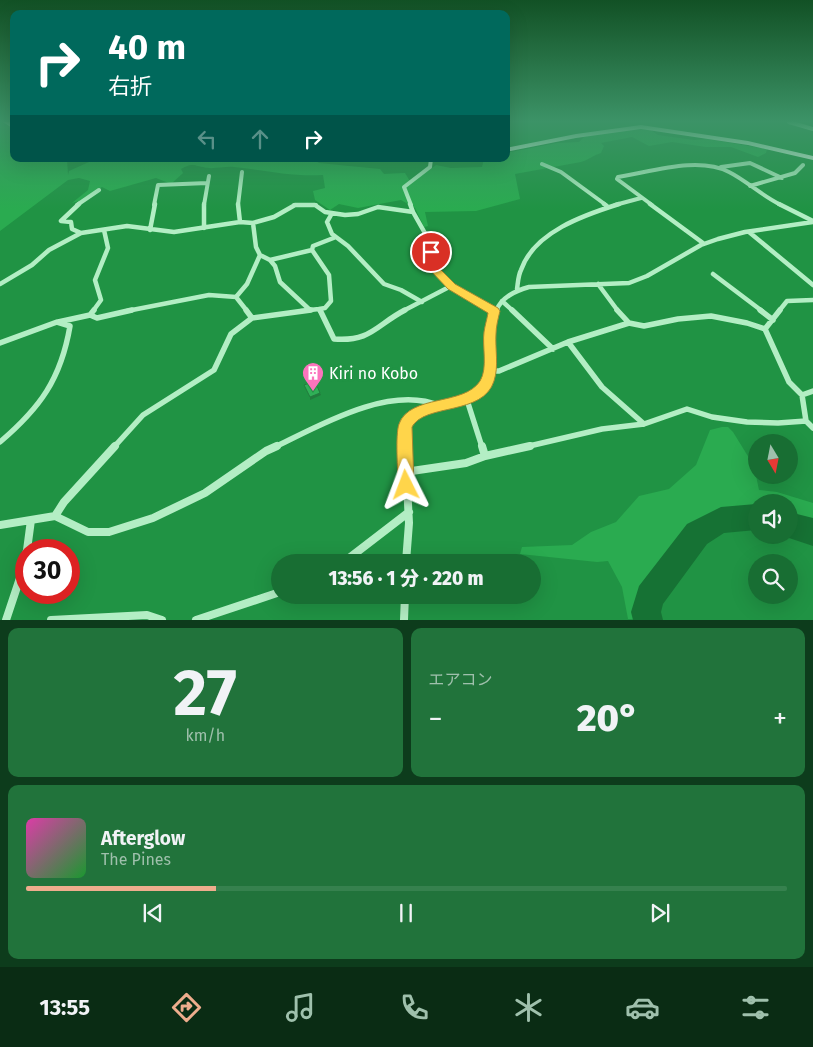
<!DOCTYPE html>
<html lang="ja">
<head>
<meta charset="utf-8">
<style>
  body { margin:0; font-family:"Fira Sans","Noto Sans JP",sans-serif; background:#21733b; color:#f1f3f6; height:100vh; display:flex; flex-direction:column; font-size:19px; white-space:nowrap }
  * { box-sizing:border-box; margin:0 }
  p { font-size:16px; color:#9fc0ac }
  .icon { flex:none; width:28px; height:28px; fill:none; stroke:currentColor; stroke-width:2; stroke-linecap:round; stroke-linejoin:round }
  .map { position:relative; height:620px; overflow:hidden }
  .details { display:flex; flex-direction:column; gap:8px; padding:8px; background:#0d3c1c; flex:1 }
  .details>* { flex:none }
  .hud { position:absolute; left:10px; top:10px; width:500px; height:152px; border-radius:10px; box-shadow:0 5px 20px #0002; background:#00695c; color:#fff; overflow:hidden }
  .needle { width:32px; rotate:170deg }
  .buttons { position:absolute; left:748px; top:434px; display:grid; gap:10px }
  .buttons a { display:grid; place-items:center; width:50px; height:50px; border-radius:50%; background:#186e33; box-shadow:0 5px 20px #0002; font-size:25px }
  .speed { position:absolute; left:15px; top:539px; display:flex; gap:10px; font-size:25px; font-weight:700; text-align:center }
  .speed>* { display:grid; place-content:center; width:65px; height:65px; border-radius:50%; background:#186e33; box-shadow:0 5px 20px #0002; line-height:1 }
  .speed .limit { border:8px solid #d22; background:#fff; color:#111 }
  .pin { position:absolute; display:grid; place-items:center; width:42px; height:42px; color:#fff; margin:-21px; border:2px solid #fff; border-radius:50%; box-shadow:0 1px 5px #0007 }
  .me { position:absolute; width:55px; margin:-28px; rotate:357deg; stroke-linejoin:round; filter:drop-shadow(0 0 4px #0008) }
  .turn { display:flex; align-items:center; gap:18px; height:105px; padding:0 15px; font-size:22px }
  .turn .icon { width:65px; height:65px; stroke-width:2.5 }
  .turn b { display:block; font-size:35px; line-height:42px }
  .lanes { display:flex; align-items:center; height:48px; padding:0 15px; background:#0003; justify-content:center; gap:25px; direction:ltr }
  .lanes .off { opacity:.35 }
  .big { font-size:38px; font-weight:800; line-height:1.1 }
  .details .tile { flex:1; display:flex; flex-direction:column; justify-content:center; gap:8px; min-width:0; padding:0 18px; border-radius:10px; background:#21733b }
  .details .dial { align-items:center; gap:0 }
  .dial b { font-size:65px; line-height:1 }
  .song { display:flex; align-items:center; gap:15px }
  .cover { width:60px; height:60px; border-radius:8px; background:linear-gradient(135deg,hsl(320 70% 55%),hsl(130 70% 35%)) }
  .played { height:5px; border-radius:2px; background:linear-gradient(90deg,#eead8d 25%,#36814e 25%) }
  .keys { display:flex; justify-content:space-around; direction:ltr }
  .heat { display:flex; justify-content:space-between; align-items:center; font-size:28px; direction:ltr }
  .details .tiles { flex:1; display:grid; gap:8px; grid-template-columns:1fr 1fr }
  .tile:last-child { grid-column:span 2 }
  .trip { position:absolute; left:271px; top:554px; width:270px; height:50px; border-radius:25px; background:#186e33; box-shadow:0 5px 20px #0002; font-weight:800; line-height:50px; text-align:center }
  .tab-bar { display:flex; height:80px; justify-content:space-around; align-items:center; background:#0a2c14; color:#9fc0ac }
  .tab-bar .icon { width:35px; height:35px }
  .tab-bar .active { color:#eead8d }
  .tab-bar b { font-size:22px; color:#f1f3f6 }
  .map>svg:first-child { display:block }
</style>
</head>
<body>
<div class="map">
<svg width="813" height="620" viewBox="0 0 813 620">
  <rect width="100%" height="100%" fill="#209344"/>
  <!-- green -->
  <path fill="#2aab50" d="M0,122H14V159H67L68,175L69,171L89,162L104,159L178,160L180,159H313L319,163L380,169L384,174L405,173L411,183L436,165L451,168L482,167L484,159H506V153L557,143L579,142L584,137L623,130L649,129L658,135L694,140L707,139L767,149L766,153L758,157L731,147H706L672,142L649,146L632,137L601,143L604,146L601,153C593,155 589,160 581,162L515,174L520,199L476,211L425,212L428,226L424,227L415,208L401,200L358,208L339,204L330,210L315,200L313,191L325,188L323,175C292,177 264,170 234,167C224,166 212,170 203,167C192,165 192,163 181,169L183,173L171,184L156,178L110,191L102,187L83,200L72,203L88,190L90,181L79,178L68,180L0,231Z
    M722,427H728L733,432L754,466L759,490L777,492L813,503V536L789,533V502H756V523L747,522L734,507H728L661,567L640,612L641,619H628L622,587L608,561L597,562L520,554L522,547L572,545L591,532L616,522L639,496L669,489L696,465L710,430Z"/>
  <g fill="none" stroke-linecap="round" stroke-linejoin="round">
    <!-- river -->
    <path fill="#167234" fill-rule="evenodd" d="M756,504V530L724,533L707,544L663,604L661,612L663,620H633L631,612L639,586L687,524L721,507Z
      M789,512L813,518V546L780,535H789Z"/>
    <!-- street-far3 -->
    <path stroke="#b3eec4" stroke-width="4" d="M789,122L813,129
      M542,164L561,172L606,205
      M721,167L750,163L782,178
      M750,186L795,173L803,165
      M77,205L99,190
      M154,205L158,185L207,183
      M204,205L209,176
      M238,205L242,172
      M294,205H316
      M411,205L404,187L430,167L431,159
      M615,205L641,198
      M652,205L617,179L618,177C651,172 698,156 729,172C747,181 762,196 781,205"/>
    <!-- street-far2 -->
    <path stroke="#b3eec4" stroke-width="4.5" d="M79,204L61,221L71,222L72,229L81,233L127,226L174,232L240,222L253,223L274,217L295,205H315L325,212L345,215L358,214L378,207L413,212L426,235L436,270L451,286L494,311
      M204,204V228
      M238,204L240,222
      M410,204L413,212
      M604,204L608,207
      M650,204L703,243
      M779,204L813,221
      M331,215L327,222L332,234L348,246L384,284L401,290L422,302
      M253,223L256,247L260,255L270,260L275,266L280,282L310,310
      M150,230L155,204
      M749,232L813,285
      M270,260L312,250
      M713,274L762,311
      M0,284L32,265L49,250L81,233
      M598,284L618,311
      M517,289C518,283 518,276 521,270C534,232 584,215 619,204
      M236,297L247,284L260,255
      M502,301L513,311
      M319,309L325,308L331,301L329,275L312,250L313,246L336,237
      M93,311L101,300L95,280L108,248L104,230
      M127,311L209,295L236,297L247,311
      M301,311L319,309L320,311
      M403,311L451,286
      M496,311C502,297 515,291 529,287L629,283L647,276L701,245L718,239L745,232L813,222
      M779,311L787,301L813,300"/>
    <!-- street-far1 -->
    <path stroke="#b3eec4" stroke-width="5.5" d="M246,310L252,318
      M320,310L334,339C371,342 376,325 405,310
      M512,310L553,349
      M617,310L629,323
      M760,310L773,320
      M90,315L97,318L132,310
      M58,322L90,315L94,310
      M765,329L789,382L802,395
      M568,342L602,387L644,424
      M0,343L57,322L70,326C61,379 40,408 0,442
      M489,371H499L568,342L629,323L644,326L678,319L711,316L747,323L765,329L780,310
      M813,391L802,395L806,421L813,428
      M467,400L482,447
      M114,447L143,415L214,370L231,334L252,318L311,310
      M275,447C320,425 391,384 440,406
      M405,447C405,440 403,430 406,424C417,401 462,409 479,392C500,372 486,335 497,310
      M525,447L602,429L644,424L687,409L712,417L747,422L778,423L806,421"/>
    <!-- street -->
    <path stroke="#b3eec4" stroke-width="8" d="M405,446L409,523L406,562
      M482,446L485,456L530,446
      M405,472L466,463L485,456
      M55,516L64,502L115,446
      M0,525L55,516L88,532H109L153,518L205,493L266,451L277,446
      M27,550L31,520
      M344,562L409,512
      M6,620L24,566L26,553
      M51,620L147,615L162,620
      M196,620L280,592
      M404,620L405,595"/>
    <!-- secondary -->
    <path fill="#dffae8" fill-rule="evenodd" d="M3,122H10L14,124V129Z
      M641,125L748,141L813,156V160L748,145L641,129L576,138L506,152V148L576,134Z"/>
  </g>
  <!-- shaded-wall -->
  <path fill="#227b3d" d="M320,393L321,395L310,400V397Z"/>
  <!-- building -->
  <path fill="#30b057" stroke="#227b3d" d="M315,381L320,393L310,397L304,385Z"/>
  <!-- sky -->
  <linearGradient id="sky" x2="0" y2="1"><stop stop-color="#125125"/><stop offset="0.58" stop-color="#3c9367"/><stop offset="1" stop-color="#3c9367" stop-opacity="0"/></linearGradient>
  <rect width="813" height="209" fill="url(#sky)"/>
  <!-- route -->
  <path fill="#ffd54a" stroke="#a68a30" d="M431,249L436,252L440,269L455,284L498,308L500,311C498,319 496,327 496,334C495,349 499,366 494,381C483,416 425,403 412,427L414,485L411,491L406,493L401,491L398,485C398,471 395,435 399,424C410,394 464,406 480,381C488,368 482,346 484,332C485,325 487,319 488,313L448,289L430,270L426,252Z"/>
  <!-- icons -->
  <defs>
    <g id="building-pin" transform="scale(1.125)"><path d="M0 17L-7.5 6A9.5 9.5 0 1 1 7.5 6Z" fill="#fb74bd" stroke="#209344"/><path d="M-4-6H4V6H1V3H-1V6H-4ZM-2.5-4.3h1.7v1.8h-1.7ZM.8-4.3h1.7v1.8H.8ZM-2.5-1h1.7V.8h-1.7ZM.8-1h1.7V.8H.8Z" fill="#fff"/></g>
  </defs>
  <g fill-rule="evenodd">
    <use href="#building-pin" x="313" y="373"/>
  </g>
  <g text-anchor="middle" stroke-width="5" stroke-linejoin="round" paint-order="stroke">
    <!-- poi labels -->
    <g font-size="16" fill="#fff" stroke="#209344" text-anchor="start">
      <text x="329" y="379">Kiri no Kobo</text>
    </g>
  </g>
</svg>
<div class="buttons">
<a><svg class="needle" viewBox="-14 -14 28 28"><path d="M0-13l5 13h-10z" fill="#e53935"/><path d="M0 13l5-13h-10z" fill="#9fc0ac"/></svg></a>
<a><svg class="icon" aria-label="sound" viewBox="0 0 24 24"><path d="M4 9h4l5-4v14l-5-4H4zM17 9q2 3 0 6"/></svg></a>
<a><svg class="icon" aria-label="search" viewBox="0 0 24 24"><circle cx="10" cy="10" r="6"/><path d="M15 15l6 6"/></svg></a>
</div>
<div class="speed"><div class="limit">30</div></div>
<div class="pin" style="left:431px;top:252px;background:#d93025"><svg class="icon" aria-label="arrive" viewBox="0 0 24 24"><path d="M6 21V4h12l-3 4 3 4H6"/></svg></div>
<svg class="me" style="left:406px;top:485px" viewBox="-20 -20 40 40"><path d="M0-17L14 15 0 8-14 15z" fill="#ffd54a" stroke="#fff" stroke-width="4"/></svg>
<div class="trip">13:56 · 1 分 · 220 m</div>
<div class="hud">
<div class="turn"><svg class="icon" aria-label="right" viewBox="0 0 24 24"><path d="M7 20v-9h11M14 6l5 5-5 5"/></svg><div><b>40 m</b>右折</div></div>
<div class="lanes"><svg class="icon off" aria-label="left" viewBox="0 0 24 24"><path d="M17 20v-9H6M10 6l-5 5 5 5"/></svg><svg class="icon off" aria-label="ahead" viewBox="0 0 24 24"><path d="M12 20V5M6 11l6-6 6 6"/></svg><svg class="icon" aria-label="right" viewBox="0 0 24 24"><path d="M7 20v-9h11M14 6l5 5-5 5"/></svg></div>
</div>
</div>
<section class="details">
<div class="tiles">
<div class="tile dial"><b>27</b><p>km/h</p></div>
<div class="tile"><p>エアコン</p>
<div class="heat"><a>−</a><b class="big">20°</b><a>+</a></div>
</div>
<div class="tile">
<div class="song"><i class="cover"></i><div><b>Afterglow</b><p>The Pines</p></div></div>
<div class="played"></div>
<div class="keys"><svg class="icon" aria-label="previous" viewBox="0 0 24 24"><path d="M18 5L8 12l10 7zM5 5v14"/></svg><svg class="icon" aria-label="pause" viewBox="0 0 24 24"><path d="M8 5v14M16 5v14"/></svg><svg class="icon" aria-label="next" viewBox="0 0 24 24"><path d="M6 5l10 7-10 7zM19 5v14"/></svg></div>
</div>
</div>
</section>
<nav class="tab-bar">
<b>13:55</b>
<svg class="icon active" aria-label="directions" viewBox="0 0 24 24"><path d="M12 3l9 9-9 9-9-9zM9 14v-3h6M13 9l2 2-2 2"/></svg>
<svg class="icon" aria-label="music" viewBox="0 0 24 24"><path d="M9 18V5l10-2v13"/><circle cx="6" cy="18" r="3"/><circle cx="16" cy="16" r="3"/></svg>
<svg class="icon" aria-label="phone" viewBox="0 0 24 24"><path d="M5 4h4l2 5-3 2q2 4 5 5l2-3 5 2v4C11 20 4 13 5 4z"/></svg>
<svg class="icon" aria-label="climate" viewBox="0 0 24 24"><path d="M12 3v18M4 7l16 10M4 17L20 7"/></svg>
<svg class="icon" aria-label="car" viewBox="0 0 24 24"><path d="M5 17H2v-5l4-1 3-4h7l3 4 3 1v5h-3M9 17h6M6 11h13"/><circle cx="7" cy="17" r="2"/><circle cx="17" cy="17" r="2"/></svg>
<svg class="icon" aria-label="filters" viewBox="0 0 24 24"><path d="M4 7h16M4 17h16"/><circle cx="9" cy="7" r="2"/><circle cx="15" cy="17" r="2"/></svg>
</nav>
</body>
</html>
